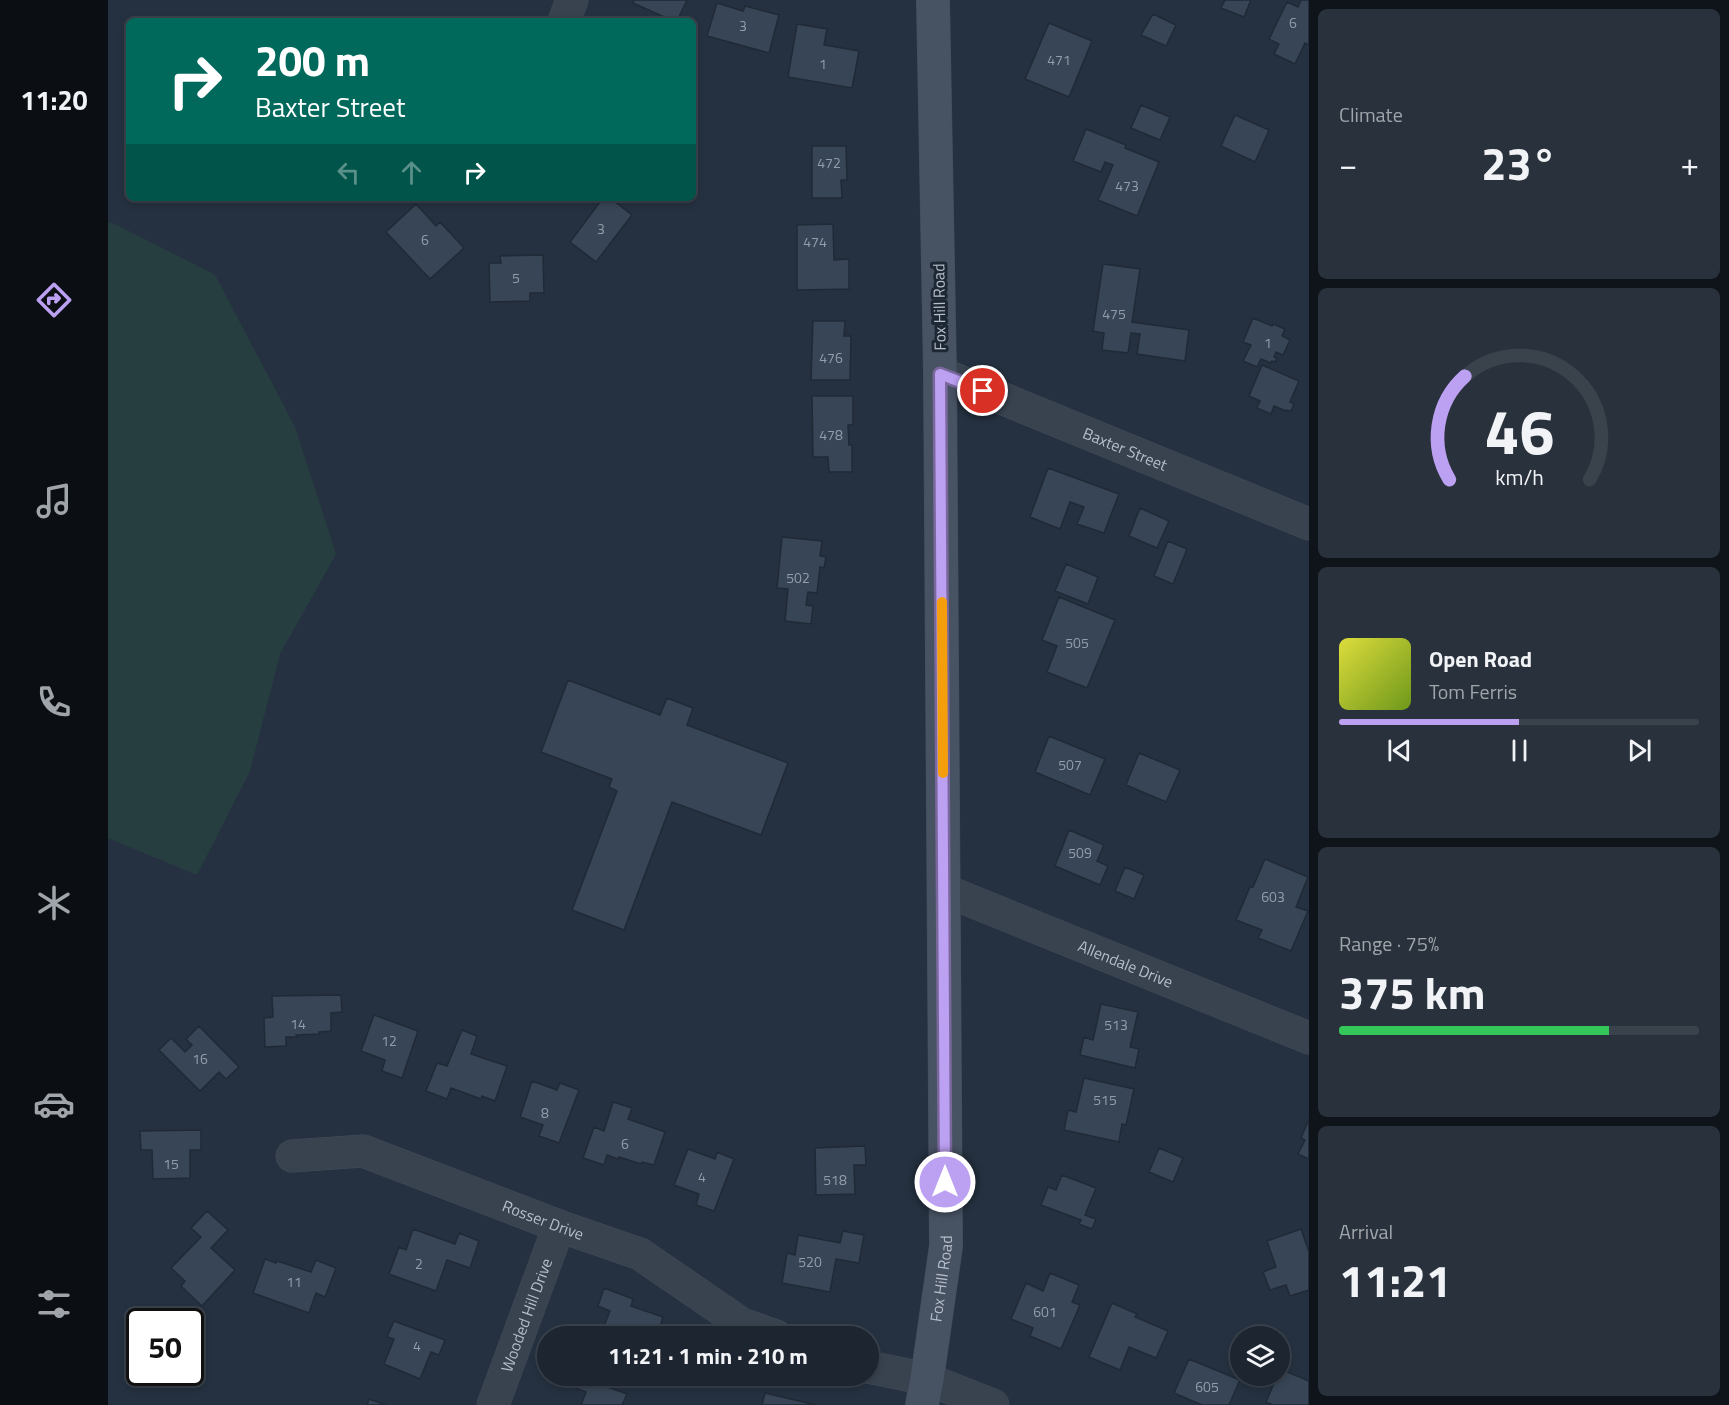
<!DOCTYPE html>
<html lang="en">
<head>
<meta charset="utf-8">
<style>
  body { margin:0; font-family:"Titillium Web",sans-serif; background:#29313c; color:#f1f3f6; height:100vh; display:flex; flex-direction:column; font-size:22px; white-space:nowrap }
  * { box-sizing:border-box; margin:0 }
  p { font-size:20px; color:#a0a5ab }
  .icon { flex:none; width:33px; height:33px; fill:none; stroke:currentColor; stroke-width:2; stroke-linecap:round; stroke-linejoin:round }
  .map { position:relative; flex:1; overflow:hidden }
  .side { display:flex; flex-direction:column; gap:9px; padding:9px; background:#0f141a; width:420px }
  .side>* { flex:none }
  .banner { position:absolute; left:18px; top:18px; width:570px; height:183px; border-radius:9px; box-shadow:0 3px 9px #0003,0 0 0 2px #3a424c; background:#00695c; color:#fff; overflow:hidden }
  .buttons { position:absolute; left:1122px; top:1326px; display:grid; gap:12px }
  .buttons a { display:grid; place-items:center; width:60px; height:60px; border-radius:50%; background:#1c2530; box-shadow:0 3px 9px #0003,0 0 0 2px #3a424c; font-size:30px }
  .speed { position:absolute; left:18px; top:1308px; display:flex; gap:12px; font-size:30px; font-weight:700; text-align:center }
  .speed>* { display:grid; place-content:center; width:78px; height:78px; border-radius:50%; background:#1c2530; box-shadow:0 3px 9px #0003,0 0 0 2px #3a424c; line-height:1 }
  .speed .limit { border:3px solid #111; border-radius:9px; background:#fff; color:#111 }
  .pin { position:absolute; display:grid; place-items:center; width:51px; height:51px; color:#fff; margin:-26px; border:3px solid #fff; border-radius:50%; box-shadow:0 2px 6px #0007 }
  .me { position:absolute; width:66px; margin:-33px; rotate:0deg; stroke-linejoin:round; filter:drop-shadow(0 0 4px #0008) }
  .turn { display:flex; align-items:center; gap:21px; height:126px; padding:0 30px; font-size:27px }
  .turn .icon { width:78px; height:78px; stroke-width:2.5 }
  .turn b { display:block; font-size:42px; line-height:51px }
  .lanes { display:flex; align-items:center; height:57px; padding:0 30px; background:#0003; justify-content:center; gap:30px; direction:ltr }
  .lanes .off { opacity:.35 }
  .big { font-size:45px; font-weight:700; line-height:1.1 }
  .side .widget { flex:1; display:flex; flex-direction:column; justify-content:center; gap:9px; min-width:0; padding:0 21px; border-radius:9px; background:#29313c }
  .side .dial { align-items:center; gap:0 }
  .dial svg { height:156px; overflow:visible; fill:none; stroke:#3a424c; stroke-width:7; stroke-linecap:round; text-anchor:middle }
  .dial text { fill:#f1f3f6; stroke:none }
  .song { display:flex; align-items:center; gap:18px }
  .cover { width:72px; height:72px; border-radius:9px; background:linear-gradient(135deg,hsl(60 70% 55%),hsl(80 70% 35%)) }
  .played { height:6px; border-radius:3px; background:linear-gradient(90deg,#bca0f2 50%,#3a424c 50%) }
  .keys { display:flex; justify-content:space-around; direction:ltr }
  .heat { display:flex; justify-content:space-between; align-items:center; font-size:33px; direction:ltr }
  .charge { height:9px; border-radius:4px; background:linear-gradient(90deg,#34c759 75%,#3a424c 0) }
  .trip { position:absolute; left:429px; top:1326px; width:342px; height:60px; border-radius:30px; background:#1c2530; box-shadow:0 3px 9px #0003,0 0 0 2px #3a424c; font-weight:700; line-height:60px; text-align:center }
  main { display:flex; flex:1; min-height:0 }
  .tab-bar { display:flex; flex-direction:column; width:108px; justify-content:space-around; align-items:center; background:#0b0f13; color:#a0a5ab }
  .tab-bar .icon { width:42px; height:42px }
  .tab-bar .active { color:#bca0f2 }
  .tab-bar b { font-size:27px; color:#f1f3f6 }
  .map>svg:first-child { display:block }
</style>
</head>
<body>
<main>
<nav class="tab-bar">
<b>11:20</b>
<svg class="icon active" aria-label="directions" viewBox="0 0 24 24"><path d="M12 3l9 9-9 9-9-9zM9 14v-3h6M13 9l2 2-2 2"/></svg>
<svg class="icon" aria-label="music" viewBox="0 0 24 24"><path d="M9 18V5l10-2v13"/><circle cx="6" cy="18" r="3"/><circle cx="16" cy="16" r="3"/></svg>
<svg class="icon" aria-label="phone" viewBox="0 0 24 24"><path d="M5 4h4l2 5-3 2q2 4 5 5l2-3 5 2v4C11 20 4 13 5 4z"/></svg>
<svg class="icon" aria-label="climate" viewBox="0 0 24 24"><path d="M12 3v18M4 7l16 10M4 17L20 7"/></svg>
<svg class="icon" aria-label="car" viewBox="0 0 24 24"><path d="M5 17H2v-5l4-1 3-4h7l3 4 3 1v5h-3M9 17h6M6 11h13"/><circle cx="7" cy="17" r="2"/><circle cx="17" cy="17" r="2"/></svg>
<svg class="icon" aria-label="filters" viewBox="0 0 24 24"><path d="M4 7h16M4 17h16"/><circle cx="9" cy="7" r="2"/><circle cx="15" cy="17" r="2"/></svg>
</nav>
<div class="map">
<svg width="1201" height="1405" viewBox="0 0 1201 1405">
  <rect width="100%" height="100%" fill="#253140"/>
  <!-- green -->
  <path fill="#273e41" d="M0,222L9,225L107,275L187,427L228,554L172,654L142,771L89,875L0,838Z"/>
  <!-- building -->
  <path fill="#374556" stroke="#202a37" stroke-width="1.5" d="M526,0H579L569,21H565L525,3Z
    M1117,0H1143L1136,17L1113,8Z
    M1193,0H1201V45L1197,43L1187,64L1166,54L1171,44L1161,39L1179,2L1190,7Z
    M609,3L635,11L637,6L671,15L661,53L599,36Z
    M1045,14L1068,25L1058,46L1033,35Z
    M941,23L984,41L961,97L917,79Z
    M689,24L719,29L716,45L751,51L744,88L680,77Z
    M1033,105L1062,117L1052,140L1023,128Z
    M1127,115L1161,130L1147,162L1113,146Z
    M978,129L1018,145L1017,148L1051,162L1029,216L990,200L1005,165L997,162L993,172L965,161Z
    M704,146H738L739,180H733L734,198H704Z
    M495,198H502L524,215L488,262L462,242Z
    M308,204L328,226L332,222L356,248L322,279L278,232Z
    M725,224L726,260L741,259V289L689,290V225Z
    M435,255L436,293H422V301L382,302L381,263H393L392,256Z
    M995,264L1032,269L1024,322L1081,330L1077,361L1029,354L1032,334L1023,333L1020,353L994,350L996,333L985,331Z
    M1145,318L1164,326L1165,324L1177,329L1174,336L1182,340L1175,355L1168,352L1166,357L1169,358L1167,362L1164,361L1163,363L1153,359L1149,367L1135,361L1143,345L1135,342Z
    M705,321H737L736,336H743L742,380H703Z
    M1154,365L1191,381L1182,402L1186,404L1183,411L1179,410L1178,411L1166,406L1163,414L1149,408L1152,401L1141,396Z
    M704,396H745V425H740L741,445H744V472H721L720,457H705Z
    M940,468L1011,494L996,533L969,524L976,507L962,502L952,529L922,517Z
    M1032,508L1061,521L1049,548L1021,536Z
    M674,537L714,541L712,556L718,557L716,568L712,567L709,593L700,592L698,605L705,606L703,624L677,621L680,589L669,588Z
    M1060,541L1079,549L1065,584L1046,576Z
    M958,564L990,577L980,604L947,591Z
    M951,597L1007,620L979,688L939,672L949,646L934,640Z
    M460,680L552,715L559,698L585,708L579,725L680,763L653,835L564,802L516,930L464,910L509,791L501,787L504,779L433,752Z
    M941,736L997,759L982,795L927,772Z
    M1031,753L1072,770L1058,802L1018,785Z
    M961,830L996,845L989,861L1000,866L992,885L947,866Z
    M1157,859L1200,877L1188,907L1200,911L1183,951L1150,938L1154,930L1128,920L1142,887H1145Z
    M1017,867L1036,875L1026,899L1007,891Z
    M233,995L234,1012L223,1013V1031L211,1032V1034L188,1035L189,1037H178V1046L157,1047L156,1018L165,1017L164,996Z
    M993,1004L1030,1012L1022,1047L1031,1049L1027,1068L972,1055L976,1037L985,1040Z
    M266,1015L310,1031L294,1078L274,1071L277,1060L253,1051Z
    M91,1026L131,1067L118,1079L111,1072L92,1091L51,1050L63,1038L77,1052L84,1045L78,1039Z
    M354,1030L369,1036L363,1054L399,1066L387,1101L374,1096L373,1099L343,1088L339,1099L318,1091L329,1063L339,1066Z
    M976,1078L1026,1089L1018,1125L1014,1124L1011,1142L956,1130L960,1110L968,1112Z
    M424,1081L449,1090L452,1083L471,1090L451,1143L431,1136L435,1125L412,1117Z
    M505,1102L524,1108L520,1119L557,1132L546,1165L534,1162L533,1164L511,1157L510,1159L499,1155L496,1165L475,1158L486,1127L496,1131Z
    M1201,1119V1159L1190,1154L1197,1140L1193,1138Z
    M93,1130V1150H82V1178L45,1179L44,1150H33L32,1131Z
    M757,1146L758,1165H746L747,1194L708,1195L707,1148Z
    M1051,1148L1075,1158L1065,1182L1041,1172Z
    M580,1149L607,1159L609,1152L626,1159L606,1211L588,1205L591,1194L566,1185Z
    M954,1175L988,1188L977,1215L988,1219L984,1229L971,1224L973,1220L933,1205L940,1187L948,1190Z
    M99,1211L120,1230L103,1248L127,1270L94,1306L73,1286L77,1281L63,1268L93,1237L83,1228Z
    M305,1229L347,1244L351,1233L371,1241L362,1268L339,1260L328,1291L281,1274L291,1247L298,1250Z
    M1193,1229L1201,1252V1290L1182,1296L1178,1285L1162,1290L1155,1272L1168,1267L1159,1241Z
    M735,1231L756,1235L751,1263L728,1259L722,1292L674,1283L679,1253L687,1255L690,1235L732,1243Z
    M157,1259L168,1263L169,1261L203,1272L208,1260L228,1268L217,1297L208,1293L201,1313L145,1293Z
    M942,1273L971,1285L964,1302L972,1305L953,1349L922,1336L925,1328L903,1319L918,1283L935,1291Z
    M496,1288L525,1299L523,1306L555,1317L549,1335L534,1330L532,1336H492L502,1311L490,1306Z
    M1004,1303L1029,1314L1027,1317L1060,1331L1048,1358L1021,1347L1012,1370L981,1357Z
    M286,1321L337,1340L331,1355L323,1352L312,1379L276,1364L286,1339L279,1337Z
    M1081,1359L1132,1380L1121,1405H1094L1066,1393Z
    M1172,1369L1201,1381V1405H1165L1158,1402L1169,1376H1172Z
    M469,1376L500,1377L497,1386L519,1394L514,1405H473L478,1392L465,1387Z
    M657,1393L708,1405H654Z
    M261,1399L278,1405H259Z"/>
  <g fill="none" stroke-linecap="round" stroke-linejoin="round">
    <!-- minor casing -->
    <g stroke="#434c59" stroke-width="33">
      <g id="minor">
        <path d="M456,21L464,0"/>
        <path id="s1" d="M832,373L1201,524"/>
        <path id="s2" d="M836,890L1201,1038"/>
        <path id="s3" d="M184,1156L255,1151L451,1226L532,1254L634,1324L668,1336"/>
        <path d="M760,1367L819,1379L885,1405"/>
        <path id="s4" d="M385,1405L451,1226"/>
      </g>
    </g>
    <!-- secondary casing -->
    <g stroke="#434c59" stroke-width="34">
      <g id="secondary">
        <path id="s5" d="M814,1405L819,1379L838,1246L832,373L825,0"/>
      </g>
    </g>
    <!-- minor -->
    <use href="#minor" stroke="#394350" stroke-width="32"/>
    <!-- secondary -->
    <use href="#secondary" stroke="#475263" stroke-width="33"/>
  </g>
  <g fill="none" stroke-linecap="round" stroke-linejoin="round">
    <!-- route casing -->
    <g stroke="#7a689d" stroke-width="15">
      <path id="route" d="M837,1182L832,374L875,391"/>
    </g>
    <!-- route -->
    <use href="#route" stroke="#bca0f2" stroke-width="10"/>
    <!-- slow -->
    <path stroke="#f59e0b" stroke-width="10" d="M834,602L835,773"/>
  </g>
  <g text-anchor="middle" stroke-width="6" stroke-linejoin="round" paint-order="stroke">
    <!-- number labels -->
    <g font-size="14" fill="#949eab">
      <text x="1185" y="28">6</text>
      <text x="635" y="31">3</text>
      <text x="951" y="65">471</text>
      <text x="715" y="69">1</text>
      <text x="721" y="168">472</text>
      <text x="1019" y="191">473</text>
      <text x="493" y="234">3</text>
      <text x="317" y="245">6</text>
      <text x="707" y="247">474</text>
      <text x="408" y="283">5</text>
      <text x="1006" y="319">475</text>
      <text x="1160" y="348">1</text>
      <text x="723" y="363">476</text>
      <text x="723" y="440">478</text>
      <text x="690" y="583">502</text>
      <text x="969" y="648">505</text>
      <text x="962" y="770">507</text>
      <text x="972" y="858">509</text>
      <text x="1165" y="902">603</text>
      <text x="190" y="1029">14</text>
      <text x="1008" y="1030">513</text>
      <text x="281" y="1046">12</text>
      <text x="92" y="1064">16</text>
      <text x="997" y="1105">515</text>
      <text x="437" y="1118">8</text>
      <text x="517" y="1149">6</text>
      <text x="63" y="1169">15</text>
      <text x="594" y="1182">4</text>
      <text x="727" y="1185">518</text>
      <text x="702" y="1267">520</text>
      <text x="311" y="1269">2</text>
      <text x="186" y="1287">11</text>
      <text x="937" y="1317">601</text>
      <text x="309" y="1351">4</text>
      <text x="1099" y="1392">605</text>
    </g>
    <!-- street labels -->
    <g font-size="16" fill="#b6beca" stroke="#1e2835">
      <text transform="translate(831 307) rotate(-91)" y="6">Fox Hill Road</text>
      <text dy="6" stroke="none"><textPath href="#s1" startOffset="200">Baxter Street</textPath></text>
      <text dy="6" stroke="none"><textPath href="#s2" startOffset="196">Allendale Drive</textPath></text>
      <text dy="6" stroke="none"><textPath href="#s3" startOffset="264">Rosser Drive</textPath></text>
      <text dy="6" stroke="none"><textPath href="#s5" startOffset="128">Fox Hill Road</textPath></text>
      <text dy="6" stroke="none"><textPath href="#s4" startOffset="96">Wooded Hill Drive</textPath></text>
    </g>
  </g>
</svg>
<div class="buttons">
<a><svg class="icon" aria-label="layers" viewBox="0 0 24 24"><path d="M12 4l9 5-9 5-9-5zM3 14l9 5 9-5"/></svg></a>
</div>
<div class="speed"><div class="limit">50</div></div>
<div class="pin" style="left:875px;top:391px;background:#d93025"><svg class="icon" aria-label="arrive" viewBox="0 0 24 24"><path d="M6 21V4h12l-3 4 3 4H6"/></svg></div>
<svg class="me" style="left:837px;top:1182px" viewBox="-20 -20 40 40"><circle r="17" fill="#bca0f2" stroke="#fff" stroke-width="3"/><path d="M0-11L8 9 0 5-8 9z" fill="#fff"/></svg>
<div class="trip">11:21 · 1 min · 210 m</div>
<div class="banner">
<div class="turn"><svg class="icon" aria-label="right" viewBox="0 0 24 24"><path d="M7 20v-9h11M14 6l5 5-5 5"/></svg><div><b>200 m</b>Baxter Street</div></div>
<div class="lanes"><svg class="icon off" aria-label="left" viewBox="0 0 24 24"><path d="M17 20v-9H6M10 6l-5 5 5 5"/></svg><svg class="icon off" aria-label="ahead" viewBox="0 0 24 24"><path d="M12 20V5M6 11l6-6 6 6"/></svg><svg class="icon" aria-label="right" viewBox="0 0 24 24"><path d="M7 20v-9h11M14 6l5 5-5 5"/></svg></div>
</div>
</div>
<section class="side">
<div class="widget"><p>Climate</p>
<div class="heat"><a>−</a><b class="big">23°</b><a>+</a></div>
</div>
<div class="widget dial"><svg viewBox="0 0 100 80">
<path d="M14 69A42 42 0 1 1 86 69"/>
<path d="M14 69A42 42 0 0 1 22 16" stroke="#bca0f2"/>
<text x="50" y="56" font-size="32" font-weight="700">46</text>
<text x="50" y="72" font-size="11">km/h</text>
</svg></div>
<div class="widget">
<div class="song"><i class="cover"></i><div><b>Open Road</b><p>Tom Ferris</p></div></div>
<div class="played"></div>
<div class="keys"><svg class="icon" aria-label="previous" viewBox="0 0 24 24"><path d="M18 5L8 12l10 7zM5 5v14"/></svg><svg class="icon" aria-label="pause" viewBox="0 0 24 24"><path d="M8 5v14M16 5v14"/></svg><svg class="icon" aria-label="next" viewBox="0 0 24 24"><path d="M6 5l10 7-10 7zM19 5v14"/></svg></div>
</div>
<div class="widget"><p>Range · 75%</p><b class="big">375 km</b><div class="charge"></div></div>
<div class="widget"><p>Arrival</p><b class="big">11:21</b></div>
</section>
</main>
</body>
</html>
